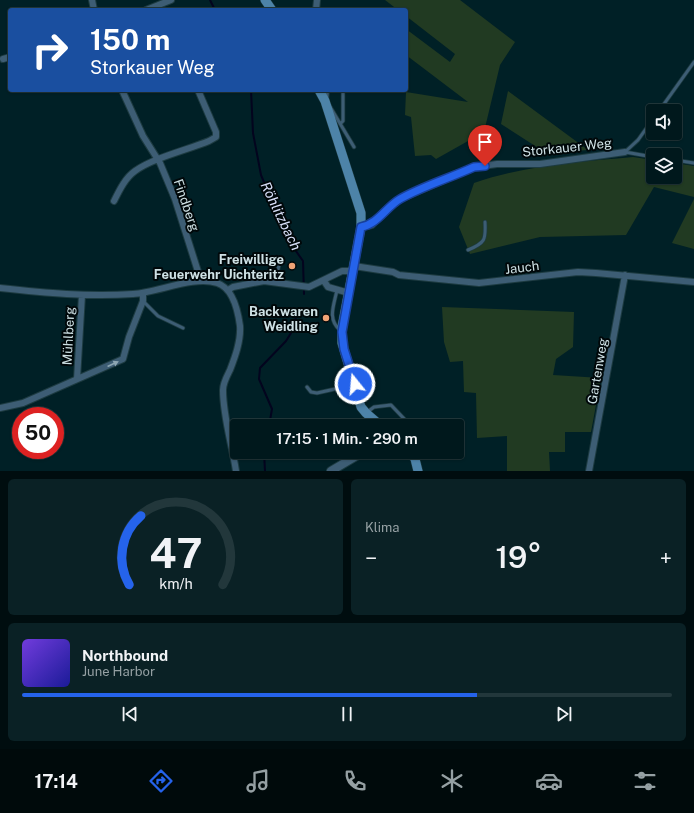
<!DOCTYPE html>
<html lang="de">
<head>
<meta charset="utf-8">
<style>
  body { margin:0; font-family:"Public Sans",sans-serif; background:#0a2125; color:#f1f3f6; height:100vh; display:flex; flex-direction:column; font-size:15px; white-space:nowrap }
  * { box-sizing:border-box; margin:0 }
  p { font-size:13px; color:#95a0a3 }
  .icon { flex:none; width:22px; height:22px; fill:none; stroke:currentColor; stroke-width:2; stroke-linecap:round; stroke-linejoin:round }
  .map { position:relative; height:471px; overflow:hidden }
  .panel { display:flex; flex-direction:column; gap:8px; padding:8px; background:#000d0f; flex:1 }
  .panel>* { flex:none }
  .top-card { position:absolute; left:8px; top:8px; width:400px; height:84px; border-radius:4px; box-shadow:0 1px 3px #0004,0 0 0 1px #22373b; background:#1a4fa0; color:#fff; overflow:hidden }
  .tools { position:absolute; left:646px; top:104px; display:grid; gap:8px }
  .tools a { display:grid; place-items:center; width:36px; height:36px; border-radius:4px; background:#00181c; box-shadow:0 1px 3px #0004,0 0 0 1px #22373b; font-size:20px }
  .speed { position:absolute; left:12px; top:407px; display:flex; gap:8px; font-size:20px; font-weight:700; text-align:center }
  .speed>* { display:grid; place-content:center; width:52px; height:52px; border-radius:50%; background:#00181c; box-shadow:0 1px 3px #0004,0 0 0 1px #22373b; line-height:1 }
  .speed .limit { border:6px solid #d22; background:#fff; color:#111 }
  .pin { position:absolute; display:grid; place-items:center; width:34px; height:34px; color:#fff; margin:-41px -17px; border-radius:50% 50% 50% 0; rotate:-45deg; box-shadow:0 0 4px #0007 }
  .pin .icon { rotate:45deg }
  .me { position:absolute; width:44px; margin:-22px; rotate:343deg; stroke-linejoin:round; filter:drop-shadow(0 0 3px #0008) }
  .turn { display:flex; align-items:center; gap:14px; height:84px; padding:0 16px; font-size:18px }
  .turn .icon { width:52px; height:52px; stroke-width:2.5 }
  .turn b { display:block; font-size:28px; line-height:34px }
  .big { font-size:30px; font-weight:600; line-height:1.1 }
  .panel .widget { flex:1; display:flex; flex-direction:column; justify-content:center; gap:6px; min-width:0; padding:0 14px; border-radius:6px; background:#0a2125 }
  .panel .dial { align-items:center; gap:0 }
  .dial svg { height:104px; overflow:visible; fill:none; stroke:#22373b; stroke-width:7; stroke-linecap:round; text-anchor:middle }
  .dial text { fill:#f1f3f6; stroke:none }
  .song { display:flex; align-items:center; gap:12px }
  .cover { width:48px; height:48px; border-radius:6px; background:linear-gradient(135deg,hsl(260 70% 55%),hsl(240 70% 35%)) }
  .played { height:4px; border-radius:2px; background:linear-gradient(90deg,#2563eb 70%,#22373b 70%) }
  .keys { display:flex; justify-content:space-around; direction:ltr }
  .heat { display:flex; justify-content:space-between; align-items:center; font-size:22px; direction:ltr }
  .panel .tiles { flex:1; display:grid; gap:8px; grid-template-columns:1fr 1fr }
  .widget:last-child { grid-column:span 2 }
  .trip { position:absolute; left:230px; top:419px; width:234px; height:40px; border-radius:4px; background:#00181c; box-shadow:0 1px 3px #0004,0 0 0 1px #22373b; font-weight:600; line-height:40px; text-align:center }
  .dock { display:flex; height:64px; justify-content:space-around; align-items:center; background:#000a0b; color:#95a0a3 }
  .dock .icon { width:28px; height:28px }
  .dock .selected { color:#2563eb }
  .dock b { font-size:18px; color:#f1f3f6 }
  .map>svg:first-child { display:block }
</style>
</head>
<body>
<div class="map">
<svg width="694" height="471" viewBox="0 0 694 471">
  <rect width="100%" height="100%" fill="#002026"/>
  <!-- green -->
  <path fill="#213a22" d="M385,0H460L515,42L500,65L484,132L436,159L431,155L415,156L411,117L405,115L406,92L468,102L406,55V29L450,62L455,54L406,16V10H398Z
    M508,91L588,150L546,153L501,124Z
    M633,157L653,160V177H675V163L694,166V197L654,187L626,235L540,237L470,254L459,227L474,183C526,165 579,162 633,157Z
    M694,199V249L672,243Z
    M442,307L574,312L573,347L556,359L553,375L601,378L591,432H565V452H549L550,471H507V436L477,438L476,393L464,392L463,361L450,362L444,342Z"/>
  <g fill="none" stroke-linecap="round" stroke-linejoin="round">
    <!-- stream -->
    <path stroke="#03041e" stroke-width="2" d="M210,0L215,10
      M251,90L253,133L261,175L278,216L291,244L303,261L304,294
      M269,426L272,409L259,379L260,368L286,341L291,333L297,314
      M264,452L265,471"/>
    <!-- service casing -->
    <g stroke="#1d3b41" stroke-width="4.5">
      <path id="service" d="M329,105L354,147
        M659,111L694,62
        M653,119L638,140L625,152L653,157
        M341,123L343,121V90
        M675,160L694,163
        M468,250C485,243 486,240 485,222
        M275,282L280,261
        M337,290C334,305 327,319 340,330
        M143,301L158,316L183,328
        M307,387L311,392L317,393L353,385
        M366,413L374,407L391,405L411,426"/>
    </g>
    <!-- minor casing -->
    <g stroke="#1d3b41" stroke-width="8">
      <path id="minor" d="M92,0L94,10
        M146,10L171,0
        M316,10L317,0
        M3,59L10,57
        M122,90L143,136L160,163L175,199L201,281
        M325,101L326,90
        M114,201C119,191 125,178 135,171C153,158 187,150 209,141L216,137V132L198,90
        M361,227L372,225L388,208L400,199L474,167L497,164H540L625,152
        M354,266L393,272L399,275L479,283L578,272L596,273L694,282
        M324,281L328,287L349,293
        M0,288C45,293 88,297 133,294C157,293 194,275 217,283C233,288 238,311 240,326C241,341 235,357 230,370C227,376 223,383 223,390C223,417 232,444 236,471
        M228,290L233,287L264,281L309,287L342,271H353
        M77,379L82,295
        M0,408L23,403L123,359L129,337L143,301V293
        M589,471L625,275"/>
    </g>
    <!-- tertiary casing -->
    <g stroke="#1d3b41" stroke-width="10">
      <path id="tertiary" d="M370,417V426
        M331,471L363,452"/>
    </g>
    <!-- secondary casing -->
    <g stroke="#1d3b41" stroke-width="10">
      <path id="secondary" d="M265,0L272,10
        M319,90L325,101L361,213V227L342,327V343L361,407L366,413L381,426
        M410,452L415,459L418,471"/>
    </g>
    <!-- service -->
    <use href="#service" stroke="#3d5d74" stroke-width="3"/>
    <!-- minor -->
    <use href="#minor" stroke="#3d5d74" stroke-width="6"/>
    <!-- tertiary -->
    <use href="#tertiary" stroke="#3d5d74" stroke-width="8"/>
    <!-- secondary -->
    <use href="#secondary" stroke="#4d83a8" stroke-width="9"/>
  </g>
  <!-- one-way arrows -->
  <defs><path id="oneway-solid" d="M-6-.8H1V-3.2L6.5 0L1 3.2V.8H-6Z"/></defs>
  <use fill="#8da6b2" href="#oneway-solid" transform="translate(113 364) rotate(-25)"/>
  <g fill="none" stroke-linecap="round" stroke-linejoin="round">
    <!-- route casing -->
    <g stroke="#184099" stroke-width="10">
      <path id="route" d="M355,384L344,349L342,332L361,227C378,224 386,207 400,199C423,186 450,178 474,167L485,166"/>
    </g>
    <!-- route -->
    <use href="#route" stroke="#2563eb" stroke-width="7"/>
  </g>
  <!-- markers -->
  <g fill="#efa376" stroke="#00080a" stroke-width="1.5">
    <circle cx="292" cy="266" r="4"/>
    <circle cx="326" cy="318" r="4"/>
  </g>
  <g text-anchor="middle" stroke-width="4" stroke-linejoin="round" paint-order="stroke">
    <!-- street labels -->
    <g font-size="13" fill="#cee1e5" stroke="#00080a">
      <text transform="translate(567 147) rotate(-6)" y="5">Storkauer Weg</text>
      <text transform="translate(187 205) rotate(71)" y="5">Findberg</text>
      <text transform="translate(522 267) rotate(-7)" y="5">Jauch</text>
      <text transform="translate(68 336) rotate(-87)" y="5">Mühlberg</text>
      <text transform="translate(597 371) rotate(-80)" y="5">Gartenweg</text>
    </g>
    <!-- poi labels -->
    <g font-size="13" font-weight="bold" fill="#cee1e5" stroke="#00080a" text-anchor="end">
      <text x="284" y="264">Freiwillige<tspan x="284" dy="15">Feuerwehr Uichteritz</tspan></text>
      <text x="318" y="316">Backwaren<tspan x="318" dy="15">Weidling</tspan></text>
    </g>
    <!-- water labels -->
    <g font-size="14" font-style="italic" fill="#d8e0f9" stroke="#00080a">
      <text transform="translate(281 216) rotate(64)" y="5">Röhlitzbach</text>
    </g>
  </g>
</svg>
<div class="tools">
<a><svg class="icon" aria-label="sound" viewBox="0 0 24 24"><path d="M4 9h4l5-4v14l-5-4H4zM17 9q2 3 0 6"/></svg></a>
<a><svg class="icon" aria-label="layers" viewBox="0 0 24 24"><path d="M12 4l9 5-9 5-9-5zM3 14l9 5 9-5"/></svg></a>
</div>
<div class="speed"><div class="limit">50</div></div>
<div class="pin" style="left:485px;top:166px;background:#d93025"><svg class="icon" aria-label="arrive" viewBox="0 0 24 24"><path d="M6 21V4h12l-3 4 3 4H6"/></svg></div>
<svg class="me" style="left:355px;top:384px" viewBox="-20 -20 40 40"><circle r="17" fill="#2563eb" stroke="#fff" stroke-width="3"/><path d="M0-11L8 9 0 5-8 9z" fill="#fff"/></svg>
<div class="trip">17:15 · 1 Min. · 290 m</div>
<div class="top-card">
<div class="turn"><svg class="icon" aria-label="right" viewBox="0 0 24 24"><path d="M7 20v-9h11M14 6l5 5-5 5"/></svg><div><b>150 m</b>Storkauer Weg</div></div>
</div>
</div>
<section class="panel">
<div class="tiles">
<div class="widget dial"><svg viewBox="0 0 100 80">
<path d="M14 69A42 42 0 1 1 86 69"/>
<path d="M14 69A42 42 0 0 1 23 16" stroke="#2563eb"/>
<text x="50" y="56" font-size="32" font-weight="700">47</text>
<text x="50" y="72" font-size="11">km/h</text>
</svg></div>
<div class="widget"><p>Klima</p>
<div class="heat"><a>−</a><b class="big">19°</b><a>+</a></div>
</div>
<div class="widget">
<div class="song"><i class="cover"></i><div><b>Northbound</b><p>June Harbor</p></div></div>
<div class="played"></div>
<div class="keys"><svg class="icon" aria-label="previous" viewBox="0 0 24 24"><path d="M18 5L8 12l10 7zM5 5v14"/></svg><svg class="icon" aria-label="pause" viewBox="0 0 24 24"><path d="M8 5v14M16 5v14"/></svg><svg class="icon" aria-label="next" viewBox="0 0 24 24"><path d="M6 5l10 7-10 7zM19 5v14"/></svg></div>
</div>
</div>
</section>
<nav class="dock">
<b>17:14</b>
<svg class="icon selected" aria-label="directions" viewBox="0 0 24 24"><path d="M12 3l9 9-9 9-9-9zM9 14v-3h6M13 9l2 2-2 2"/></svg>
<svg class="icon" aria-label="music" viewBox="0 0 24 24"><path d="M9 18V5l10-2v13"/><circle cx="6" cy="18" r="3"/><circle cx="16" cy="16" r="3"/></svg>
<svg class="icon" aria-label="phone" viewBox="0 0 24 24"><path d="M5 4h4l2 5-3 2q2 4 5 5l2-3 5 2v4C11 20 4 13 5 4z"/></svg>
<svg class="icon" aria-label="climate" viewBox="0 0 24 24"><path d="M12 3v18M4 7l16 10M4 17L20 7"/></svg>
<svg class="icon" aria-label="car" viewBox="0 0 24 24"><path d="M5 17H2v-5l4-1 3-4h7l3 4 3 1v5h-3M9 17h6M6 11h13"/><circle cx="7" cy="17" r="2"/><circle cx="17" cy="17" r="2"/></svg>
<svg class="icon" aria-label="filters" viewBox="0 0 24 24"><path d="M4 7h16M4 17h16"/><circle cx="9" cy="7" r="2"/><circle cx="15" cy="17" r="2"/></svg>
</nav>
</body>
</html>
